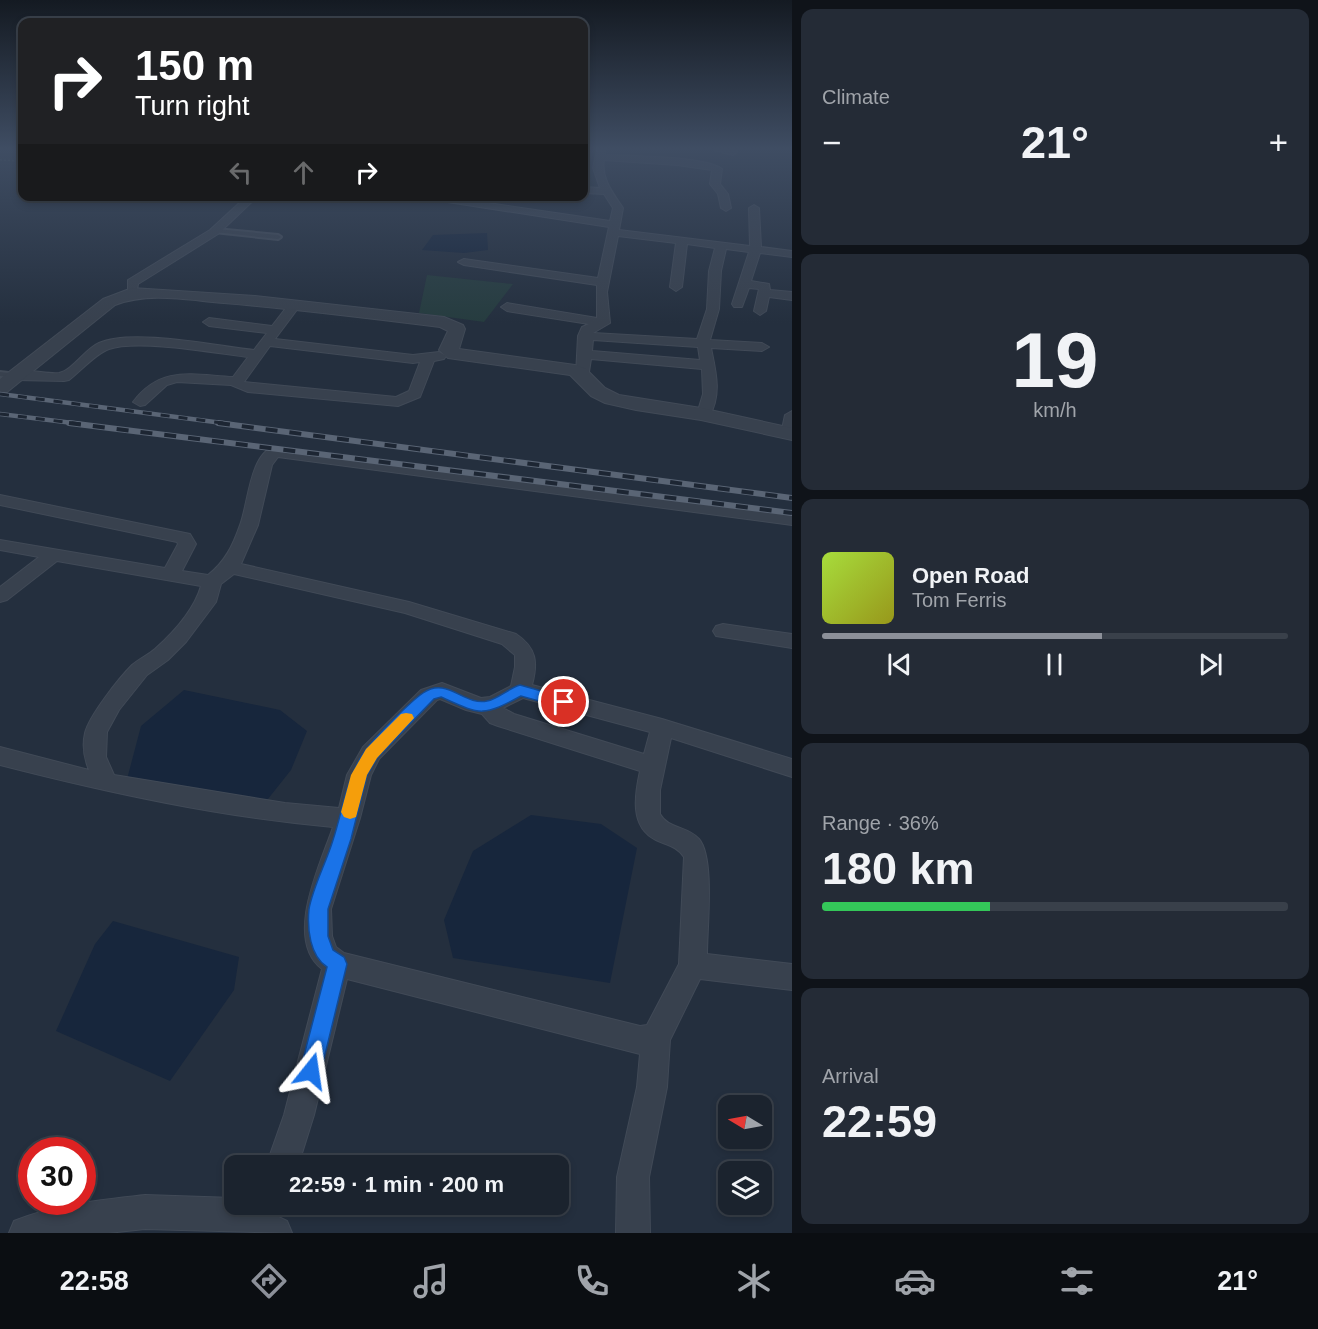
<!DOCTYPE html>
<html lang="en">
<head>
<meta charset="utf-8">
<style>
  body { margin:0; font-family:Helvetica,sans-serif; background:#242b36; color:#f1f3f6; height:100vh; display:flex; flex-direction:column; font-size:22px; white-space:nowrap }
  * { box-sizing:border-box; margin:0 }
  p { font-size:20px; color:#a0a4aa }
  .icon { flex:none; width:33px; height:33px; fill:none; stroke:currentColor; stroke-width:2; stroke-linecap:round; stroke-linejoin:round }
  .map { position:relative; flex:1; overflow:hidden }
  .details { display:flex; flex-direction:column; gap:9px; padding:9px; background:#0f1319; width:526px }
  .details>* { flex:none }
  .guide { position:absolute; left:18px; top:18px; width:570px; height:183px; border-radius:12px; box-shadow:0 3px 9px #0003,0 0 0 2px #39404a; background:#202124; color:#fff; overflow:hidden }
  .needle { width:39px; rotate:280deg }
  .tools { position:absolute; left:718px; top:1095px; display:grid; gap:12px }
  .tools a { display:grid; place-items:center; width:54px; height:54px; border-radius:12px; background:#1b232e; box-shadow:0 3px 9px #0003,0 0 0 2px #39404a; font-size:30px }
  .speed { position:absolute; left:18px; top:1137px; display:flex; gap:12px; font-size:30px; font-weight:700; text-align:center }
  .speed>* { display:grid; place-content:center; width:78px; height:78px; border-radius:50%; background:#1b232e; box-shadow:0 3px 9px #0003,0 0 0 2px #39404a; line-height:1 }
  .speed .limit { border:9px solid #d22; background:#fff; color:#111 }
  .pin { position:absolute; display:grid; place-items:center; width:51px; height:51px; color:#fff; margin:-26px; border:3px solid #fff; border-radius:50%; box-shadow:0 2px 6px #0007 }
  .me { position:absolute; width:66px; margin:-33px; rotate:15deg; stroke-linejoin:round; filter:drop-shadow(0 0 4px #0008) }
  .turn { display:flex; align-items:center; gap:21px; height:126px; padding:0 18px; font-size:27px }
  .turn .icon { width:78px; height:78px; stroke-width:2.5 }
  .turn b { display:block; font-size:42px; line-height:51px }
  .lanes { display:flex; align-items:center; height:57px; padding:0 18px; background:#0003; justify-content:center; gap:30px; direction:ltr }
  .lanes .off { opacity:.35 }
  .big { font-size:45px; font-weight:700; line-height:1.1 }
  .details .widget { flex:1; display:flex; flex-direction:column; justify-content:center; gap:9px; min-width:0; padding:0 21px; border-radius:12px; background:#242b36 }
  .details .dial { align-items:center; gap:0 }
  .dial b { font-size:78px; line-height:1 }
  .song { display:flex; align-items:center; gap:18px }
  .cover { width:72px; height:72px; border-radius:9px; background:linear-gradient(135deg,hsl(80 70% 55%),hsl(60 70% 35%)) }
  .played { height:6px; border-radius:3px; background:linear-gradient(90deg,#8c9099 60%,#39404a 60%) }
  .keys { display:flex; justify-content:space-around; direction:ltr }
  .heat { display:flex; justify-content:space-between; align-items:center; font-size:33px; direction:ltr }
  .charge { height:9px; border-radius:4px; background:linear-gradient(90deg,#34c759 36%,#39404a 0) }
  .trip { position:absolute; left:224px; top:1155px; width:345px; height:60px; border-radius:12px; background:#1b232e; box-shadow:0 3px 9px #0003,0 0 0 2px #39404a; font-weight:700; line-height:60px; text-align:center }
  .tab-bar { display:flex; height:96px; justify-content:space-around; align-items:center; background:#0b0e12; color:#a0a4aa }
  .tab-bar .icon { width:42px; height:42px }
  .tab-bar .selected { color:#8c9099 }
  .tab-bar b { font-size:27px; color:#f1f3f6 }
  main { display:flex; flex:1; min-height:0 }
  .map>svg:first-child { display:block }
</style>
</head>
<body>
<main>
<div class="map">
<svg width="792" height="1233" viewBox="0 0 792 1233">
  <rect width="100%" height="100%" fill="#242f3e"/>
  <!-- green -->
  <path fill="#263c3f" d="M427,275L513,284L484,322L419,313Z"/>
  <!-- water -->
  <path fill="#17263c" d="M487,233L488,250L464,253L422,250L433,235Z
    M184,690L280,710L307,731L291,770L260,809L126,783L141,726Z
    M531,815L601,824L637,848L610,983L453,958L444,920L473,851Z
    M113,921L239,957L234,990L170,1081L56,1031L95,944Z"/>
  <g fill="none" stroke-linecap="round" stroke-linejoin="round">
    <!-- service casing -->
    <g stroke="#414a57" stroke-width="4">
      <path id="service" d="M216,229L278,235L281,237L278,239L214,232L213,231Z
        M0,372L17,374L21,376L17,378L0,376Z"/>
    </g>
    <!-- minor casing -->
    <g stroke="#414a57" stroke-width="2">
      <path id="minor" d="M597,150H605V155C629,156 705,156 722,169L720,184L728,194L731,208L726,211L721,208L718,194L710,184L712,170L677,165L604,160C601,179 613,193 623,208L619,230L750,246L749,208L754,205L759,208L761,247L792,251V257L760,253L751,281L769,284L770,290L792,292V300L769,297L766,311L760,315L754,311L759,289L749,288L742,307H734L732,304L749,252L726,249L721,271L719,309L710,340L762,343L769,347L762,351L711,348C716,372 722,395 709,417H699L697,414L703,394L702,369L591,359L588,378H578L576,375L578,336L582,327L589,324L507,311L501,307L507,303L597,318V285L464,265L458,262L464,259L598,278L609,227L409,196H441L610,221L613,208L604,194L584,193V187L600,188L593,168ZM618,236L676,243L670,287L676,291L682,287L687,244L715,248L709,271L707,309L697,339L593,333L610,323L607,292ZM593,340L698,347L700,360L592,351Z
        M714,150H736L737,152L733,155Z
        M247,196H258L218,234L138,284L136,296H128V280L210,230Z
        M293,303L299,307L275,339L413,355L439,352L446,356L444,359L434,361L420,397L398,406L248,392L231,385L177,382L167,385L145,405L140,406L133,402C161,365 192,375 233,377L248,357C215,353 138,339 109,349C95,354 81,371 69,380L64,381L17,380L10,376C20,365 45,375 59,373C73,370 85,349 99,343C132,328 216,346 254,350L267,333L209,326L203,322L209,318L272,326L289,304ZM270,346L413,363L420,362L409,391L396,397L244,382Z
        M792,411V438L789,439L781,434L785,415Z
        M274,447L792,515V525L278,457L272,465L258,525L241,564L409,602L516,634C537,648 538,663 532,685L662,719L792,759V777L671,738L660,790V814C668,829 688,826 699,839C715,858 707,927 707,954L792,964V990L700,979L670,1040L667,1087L649,1177L650,1233H616L617,1177L637,1087L640,1054L347,979L314,1115L298,1166H266L284,1115L322,969C283,939 321,863 333,827C220,817 109,793 0,765V747L89,770C84,758 82,746 85,733C89,716 119,678 132,665C139,659 148,655 155,649C174,632 194,610 201,586L57,561L7,600L0,602V587L39,557L0,550V540L165,568L178,544L177,542L0,505V495L190,534L196,544L182,571L208,575C225,562 233,545 240,525C248,505 250,453 274,447ZM234,574L405,613L502,644L515,655V667L511,686L490,697L481,698L442,683L421,690L363,747L347,775L339,808L285,803L114,775L106,757L107,732L119,710L147,675L168,660L186,642L216,602L221,584ZM523,698L650,732L644,754L514,714L503,708ZM440,699L466,710L482,714L490,723L498,726L640,771C635,794 629,827 656,840C666,845 677,846 684,857L679,964L647,1025L640,1026L344,953L336,947L332,936L331,909L360,818L371,775L379,759L437,700Z
        M723,624L792,634V648L716,636L713,631L716,626Z
        M145,1195L234,1198V1204H269L266,1211L287,1221L292,1233L145,1229L108,1233H9L14,1221C55,1204 102,1200 145,1195Z"/>
    </g>
    <!-- tertiary casing -->
    <g stroke="#414a57" stroke-width="2">
      <path id="tertiary" d="M132,288L255,296L444,317L463,325L465,329L459,349L575,365L586,369L605,388L619,395L701,408L792,428V440L701,420L636,410L605,403L591,396L570,375L448,358L439,350L448,331L440,327C368,318 296,309 224,303C187,300 149,292 115,305L7,392L0,394V379L103,299Z"/>
    </g>
    <!-- path -->
    <path stroke="#3f5557" stroke-width="1.5" stroke-dasharray="2 2" stroke-linecap="butt" d="M0,160L22,161
      M184,196L231,201"/>
    <!-- service -->
    <use href="#service" fill="#38414e" fill-rule="evenodd"/>
    <!-- minor -->
    <use href="#minor" fill="#38414e" fill-rule="evenodd"/>
    <!-- tertiary -->
    <use href="#tertiary" fill="#38414e" fill-rule="evenodd"/>
    <!-- rail-far1 casing -->
    <g stroke="#5a6575" stroke-width="4.5">
      <path id="rail-far1" d="M0,394L230,424
        M0,414L81,424"/>
    </g>
    <!-- rail casing -->
    <g stroke="#5a6575" stroke-width="6">
      <path id="rail" d="M69,423L792,513
        M218,423L792,498"/>
    </g>
    <!-- rail-far1 -->
    <use href="#rail-far1" stroke="#1d2633" stroke-width="3" stroke-dasharray="9" stroke-linecap="butt"/>
    <!-- rail -->
    <use href="#rail" stroke="#1d2633" stroke-width="4" stroke-dasharray="12" stroke-linecap="butt"/>
  </g>
  <!-- sky -->
  <linearGradient id="sky" x2="0" y2="1"><stop stop-color="#141a22"/><stop offset="0.46" stop-color="#3f4d63"/><stop offset="1" stop-color="#3f4d63" stop-opacity="0"/></linearGradient>
  <rect width="792" height="323" fill="url(#sky)"/>
  <!-- route -->
  <path fill="#1a73e8" stroke="#114b97" stroke-width="1.5" d="M520,685L570,699L572,702L570,706L564,708L521,696C482,717 481,715 441,697L434,699L377,758L367,775L351,839L328,909V936L333,950L344,957L347,964L321,1071L318,1079L311,1082L304,1079L300,1071L327,967C310,956 307,929 309,909C313,887 326,863 333,840C343,810 346,778 365,751C373,739 411,701 423,693C447,676 464,706 487,701C498,699 509,688 520,685Z"/>
  <!-- slow -->
  <path fill="#f59e0b" d="M406,713L412,714L414,718L377,758L367,775L356,817L350,819L344,817L341,812L351,775L366,749L401,714Z"/>
</svg>
<div class="tools">
<a><svg class="needle" viewBox="-14 -14 28 28"><path d="M0-13l5 13h-10z" fill="#e53935"/><path d="M0 13l5-13h-10z" fill="#a0a4aa"/></svg></a>
<a><svg class="icon" aria-label="layers" viewBox="0 0 24 24"><path d="M12 4l9 5-9 5-9-5zM3 14l9 5 9-5"/></svg></a>
</div>
<div class="speed"><div class="limit">30</div></div>
<div class="pin" style="left:564px;top:702px;background:#d93025"><svg class="icon" aria-label="arrive" viewBox="0 0 24 24"><path d="M6 21V4h12l-3 4 3 4H6"/></svg></div>
<svg class="me" style="left:311px;top:1071px" viewBox="-20 -20 40 40"><path d="M0-17L14 15 0 8-14 15z" fill="#1a73e8" stroke="#fff" stroke-width="4"/></svg>
<div class="trip">22:59 · 1 min · 200 m</div>
<div class="guide">
<div class="turn"><svg class="icon" aria-label="right" viewBox="0 0 24 24"><path d="M7 20v-9h11M14 6l5 5-5 5"/></svg><div><b>150 m</b>Turn right</div></div>
<div class="lanes"><svg class="icon off" aria-label="left" viewBox="0 0 24 24"><path d="M17 20v-9H6M10 6l-5 5 5 5"/></svg><svg class="icon off" aria-label="ahead" viewBox="0 0 24 24"><path d="M12 20V5M6 11l6-6 6 6"/></svg><svg class="icon" aria-label="right" viewBox="0 0 24 24"><path d="M7 20v-9h11M14 6l5 5-5 5"/></svg></div>
</div>
</div>
<section class="details">
<div class="widget"><p>Climate</p>
<div class="heat"><a>−</a><b class="big">21°</b><a>+</a></div>
</div>
<div class="widget dial"><b>19</b><p>km/h</p></div>
<div class="widget">
<div class="song"><i class="cover"></i><div><b>Open Road</b><p>Tom Ferris</p></div></div>
<div class="played"></div>
<div class="keys"><svg class="icon" aria-label="previous" viewBox="0 0 24 24"><path d="M18 5L8 12l10 7zM5 5v14"/></svg><svg class="icon" aria-label="pause" viewBox="0 0 24 24"><path d="M8 5v14M16 5v14"/></svg><svg class="icon" aria-label="next" viewBox="0 0 24 24"><path d="M6 5l10 7-10 7zM19 5v14"/></svg></div>
</div>
<div class="widget"><p>Range · 36%</p><b class="big">180 km</b><div class="charge"></div></div>
<div class="widget"><p>Arrival</p><b class="big">22:59</b></div>
</section>
</main>
<nav class="tab-bar">
<b>22:58</b>
<svg class="icon selected" aria-label="directions" viewBox="0 0 24 24"><path d="M12 3l9 9-9 9-9-9zM9 14v-3h6M13 9l2 2-2 2"/></svg>
<svg class="icon" aria-label="music" viewBox="0 0 24 24"><path d="M9 18V5l10-2v13"/><circle cx="6" cy="18" r="3"/><circle cx="16" cy="16" r="3"/></svg>
<svg class="icon" aria-label="phone" viewBox="0 0 24 24"><path d="M5 4h4l2 5-3 2q2 4 5 5l2-3 5 2v4C11 20 4 13 5 4z"/></svg>
<svg class="icon" aria-label="climate" viewBox="0 0 24 24"><path d="M12 3v18M4 7l16 10M4 17L20 7"/></svg>
<svg class="icon" aria-label="car" viewBox="0 0 24 24"><path d="M5 17H2v-5l4-1 3-4h7l3 4 3 1v5h-3M9 17h6M6 11h13"/><circle cx="7" cy="17" r="2"/><circle cx="17" cy="17" r="2"/></svg>
<svg class="icon" aria-label="filters" viewBox="0 0 24 24"><path d="M4 7h16M4 17h16"/><circle cx="9" cy="7" r="2"/><circle cx="15" cy="17" r="2"/></svg>
<b>21°</b>
</nav>
</body>
</html>
